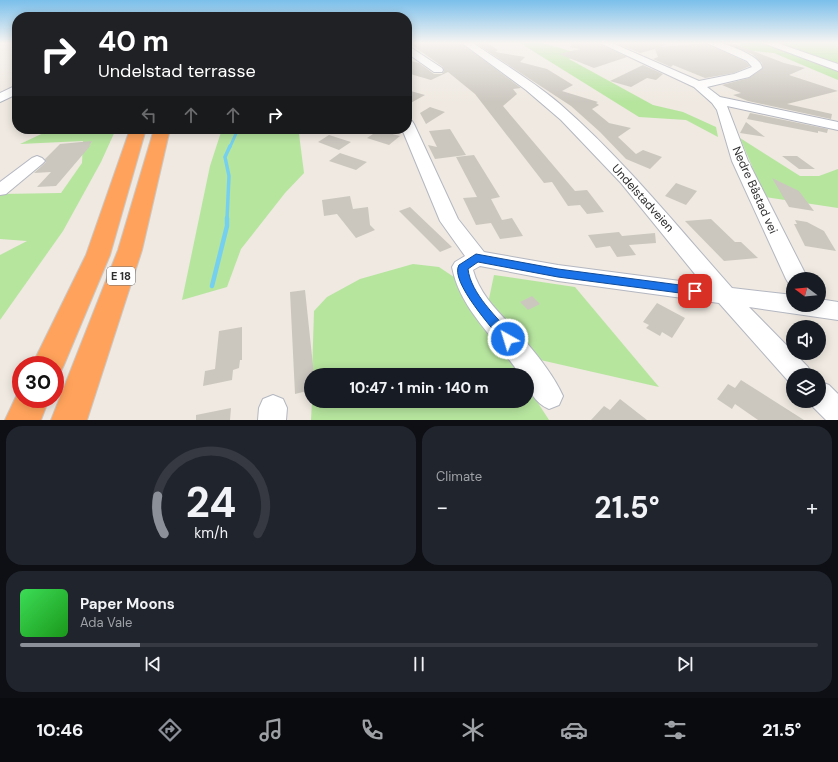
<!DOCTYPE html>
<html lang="en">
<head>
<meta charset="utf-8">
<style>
  body { margin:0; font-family:"DM Sans",sans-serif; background:#20242c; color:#f1f3f6; height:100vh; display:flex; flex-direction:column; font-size:15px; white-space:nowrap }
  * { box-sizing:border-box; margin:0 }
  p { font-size:13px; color:#9ea1a6 }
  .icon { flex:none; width:22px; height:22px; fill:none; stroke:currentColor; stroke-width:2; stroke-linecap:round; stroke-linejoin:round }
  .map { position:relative; height:420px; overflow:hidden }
  .drawer { display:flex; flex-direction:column; gap:6px; padding:6px; background:#0d0f14; flex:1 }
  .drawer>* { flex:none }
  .top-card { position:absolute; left:12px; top:12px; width:400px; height:122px; border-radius:16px; box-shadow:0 2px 10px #0003; background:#202124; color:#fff; overflow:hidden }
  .needle { width:26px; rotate:286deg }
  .tools { position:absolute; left:786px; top:272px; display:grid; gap:8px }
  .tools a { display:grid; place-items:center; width:40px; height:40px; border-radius:50%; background:#171b24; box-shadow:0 2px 10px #0003; font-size:20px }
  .speed { position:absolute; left:12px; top:356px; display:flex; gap:8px; font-size:20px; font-weight:700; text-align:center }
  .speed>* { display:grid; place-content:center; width:52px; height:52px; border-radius:50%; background:#171b24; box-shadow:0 2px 10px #0003; line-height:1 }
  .speed .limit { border:6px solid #d22; background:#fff; color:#111 }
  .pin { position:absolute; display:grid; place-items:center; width:34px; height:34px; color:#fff; margin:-17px; border-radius:8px; box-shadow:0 2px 6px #0006 }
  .me { position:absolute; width:44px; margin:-22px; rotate:321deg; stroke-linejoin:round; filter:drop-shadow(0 0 3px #0008) }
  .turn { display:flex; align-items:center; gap:14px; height:84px; padding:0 20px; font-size:18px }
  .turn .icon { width:52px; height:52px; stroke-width:2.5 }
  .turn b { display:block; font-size:28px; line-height:34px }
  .lanes { display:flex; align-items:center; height:38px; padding:0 20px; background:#0003; justify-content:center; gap:20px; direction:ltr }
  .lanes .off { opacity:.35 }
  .big { font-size:30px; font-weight:700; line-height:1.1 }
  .drawer .widget { flex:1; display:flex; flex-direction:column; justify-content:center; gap:6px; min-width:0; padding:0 14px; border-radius:16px; background:#20242c }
  .drawer .dial { align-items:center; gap:0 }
  .dial svg { height:104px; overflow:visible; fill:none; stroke:#363941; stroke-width:7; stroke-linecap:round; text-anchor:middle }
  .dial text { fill:#f1f3f6; stroke:none }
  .song { display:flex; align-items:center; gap:12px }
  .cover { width:48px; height:48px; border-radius:6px; background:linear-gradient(135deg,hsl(130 70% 55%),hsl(120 70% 35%)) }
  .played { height:4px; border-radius:2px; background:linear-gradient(90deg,#8c9099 15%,#363941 15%) }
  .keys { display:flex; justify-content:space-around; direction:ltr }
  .heat { display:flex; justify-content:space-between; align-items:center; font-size:22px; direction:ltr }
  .drawer .tiles { flex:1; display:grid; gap:6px; grid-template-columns:1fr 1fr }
  .widget:last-child { grid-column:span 2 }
  .trip { position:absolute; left:304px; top:368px; width:230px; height:40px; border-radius:20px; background:#171b24; box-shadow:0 2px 10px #0003; font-weight:700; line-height:40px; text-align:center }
  .menu { display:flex; height:64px; justify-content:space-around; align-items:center; background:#090b0e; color:#9ea1a6 }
  .menu .icon { width:28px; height:28px }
  .menu .current { color:#8c9099 }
  .menu b { font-size:18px; color:#f1f3f6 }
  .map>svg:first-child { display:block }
</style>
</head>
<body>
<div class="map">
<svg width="838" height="420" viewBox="0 0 838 420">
  <rect width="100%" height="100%" fill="#efe9e1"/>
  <!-- green -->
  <path fill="#b6e59e" d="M520,43H543L580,54L569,59L653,105L683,112L716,127L718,137L686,120L639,117Z
    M741,43H838V80L774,53L740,50Z
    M52,129H116L101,162L63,231L0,320V255L27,241L0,239V194L61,193L82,163L83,141L20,144Z
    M222,129H296L299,134L304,173L285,193L241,249L227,287L182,300L210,166Z
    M740,138L800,176H819L838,169V208L765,197Z
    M413,264L439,267L454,277L520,375H312L314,311L327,297L360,279Z
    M494,275L575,287L659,387L536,359L487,308Z
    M527,386L549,420H311L312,401H527Z"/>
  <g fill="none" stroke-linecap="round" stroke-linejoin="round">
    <!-- stream-far2 -->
    <path stroke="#75cff0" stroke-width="3" d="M230,147L238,129"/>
    <!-- stream-far1 -->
    <path stroke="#75cff0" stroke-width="3.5" d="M227,219L229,176L225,157L230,146"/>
    <!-- stream -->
    <path stroke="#75cff0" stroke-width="4.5" d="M212,286L227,226V218"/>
  </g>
  <!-- building -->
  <path fill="#cbc7bf" d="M409,43H461L521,88L513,89L517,94L503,106L575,191L587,190L604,212L587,214L580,205L568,206L552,182L544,183L475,94L448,72L431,80L407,73V60L419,63L434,74H442L444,71L443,67Z
    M475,43H487L498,50L495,52L525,57L520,62L547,69L573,85L562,91L598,102L596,103L599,105L592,109L609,123L631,128L618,137L636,154L643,150L662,157L650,169L626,159L600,132L571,106Z
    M571,43H599L627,57L594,68L559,54L580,49L570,47Z
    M615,43H665L666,45L659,47L706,43L746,62L750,66L734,73L705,78L673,65L671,67L653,59L658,57L655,49L640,53Z
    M725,43H732L784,63L805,68L789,75L838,91L787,104L832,114L831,119L748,101L733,95L741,93L722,85L749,78L763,68L762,63L752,54Z
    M643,65L663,74L656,80L647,78L631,87L610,81Z
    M407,90L425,95L407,105Z
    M430,107L445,112L426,124L420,113Z
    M750,113L828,129L827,133L818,131V133L747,119Z
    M746,122L765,137L740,133Z
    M450,129L466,155L435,159L428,145L437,147L429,131Z
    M379,130L385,132L400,136L389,145L367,138Z
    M329,135L351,142L339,150L318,142Z
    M92,141L89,146L91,145L56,186L37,187L51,172L34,173L46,162L45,159L60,144Z
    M340,153L367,162L356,170L329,161Z
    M474,155L500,197L491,199L502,220L512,218L523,236L500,239L491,223L476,225L463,198L477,197L456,157Z
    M782,156H797L815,169H799Z
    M772,178L799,191L814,211L789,207Z
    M676,183L697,191L686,205L665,196Z
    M350,196L353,209L368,207L370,225L375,230L356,238L337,214L324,216L322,200Z
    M410,207L452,247L440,252L399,211Z
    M711,219L735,242H741L758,258L724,261L685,221Z
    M795,220L807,222L824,231L836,251L805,246L794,224H797Z
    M619,232L622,236L655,233L656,243L629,245L636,255L617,257L610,246L596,248L588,235Z
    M305,290L314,375H311V390L295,394L290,292Z
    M532,296L540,304L528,310L520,302Z
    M657,303L685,318L672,338L662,332L660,336L646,328L649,325L643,322Z
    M242,327V360H240L239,368L233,370L232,380L203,386L205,371L215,369L219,331Z
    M741,380L771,399L804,420H758L735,404L732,409L717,399L728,384L735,388Z
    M620,399L647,420H591L604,406L610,410Z
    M231,408L230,420H196V415Z"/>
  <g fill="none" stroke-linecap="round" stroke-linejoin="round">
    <!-- minor casing -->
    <g stroke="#b4b7c1" stroke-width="2">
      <path id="minor" d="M462,43H473C502,63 533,81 560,104C623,159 676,225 732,288L793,295V305H819V299L838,302V320L749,307L808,367L812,375H793V385L790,383L719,303L558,281L480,266L473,270C480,296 501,314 519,334C535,352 553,374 563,396L559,405L549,409C535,403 527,390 527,375H520C497,339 460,310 452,267L455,262L465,256L440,221L402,129H407V120L412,121L414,124L458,219L484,252L558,265L703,284L621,183L561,120L526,90Z
        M600,43H612L699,81L734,74L752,67L747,61L707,43C711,43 716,42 720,43C730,45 762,57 762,68L749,77L707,87L720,97L838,122V130L727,106L748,161L808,279H793V286L789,284L786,279L732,161L717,110L712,103L694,87Z
        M763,43H777L838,64V71Z
        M407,45L442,68L443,70L442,72H434L407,53Z
        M17,85V94L0,102V93Z
        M37,156L42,158L45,161L42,164L6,194L0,195V182L32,158Z
        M819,381L829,385L838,394V420H826L809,403L808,401H819Z
        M273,395L283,399L287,408L286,420H258L259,408L263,399Z"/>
    </g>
    <!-- highway casing -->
    <g stroke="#c9c9c9" stroke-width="2">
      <path id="highway" d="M130,129H146L110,255L64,365L59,375L55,376V365H32L86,255Z
        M154,129H170L142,250L87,420H51L118,250Z
        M20,388L21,399H49L41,420H5Z"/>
    </g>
    <!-- minor -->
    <use href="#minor" fill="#fff" fill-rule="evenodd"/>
    <!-- highway -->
    <use href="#highway" fill="#ffa35c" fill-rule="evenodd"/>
  </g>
  <!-- sky -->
  <linearGradient id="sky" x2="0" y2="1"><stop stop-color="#7abfeb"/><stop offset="0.42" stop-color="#f8f5f2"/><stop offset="1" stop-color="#f8f5f2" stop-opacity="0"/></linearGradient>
  <rect width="838" height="102" fill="url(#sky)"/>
  <!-- route -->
  <path fill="#1a73e8" stroke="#114b97" d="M476,254L558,269L695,287L701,291L695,295L558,277L478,262L468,269C471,294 497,317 513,336L515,339L513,343L508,344L504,343C494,330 449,281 459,265Z"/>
  <g text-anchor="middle" stroke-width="3" stroke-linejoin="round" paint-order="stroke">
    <!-- shield labels -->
    <rect fill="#fff" stroke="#6d6d6d" stroke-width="1" x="107" y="267" width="28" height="18" rx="3"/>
    <g font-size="11" font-weight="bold" fill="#2e2e2e">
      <text x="121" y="280">E 18</text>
    </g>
    <!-- street labels -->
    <g font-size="12" fill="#2e2e2e" stroke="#fff">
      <text transform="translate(755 190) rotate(66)" y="4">Nedre Båstad vei</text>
      <text transform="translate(643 198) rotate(48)" y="4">Undelstadveien</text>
    </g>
  </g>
</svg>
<div class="tools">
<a><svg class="needle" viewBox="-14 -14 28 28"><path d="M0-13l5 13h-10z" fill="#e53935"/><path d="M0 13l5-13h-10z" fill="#9ea1a6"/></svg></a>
<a><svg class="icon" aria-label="sound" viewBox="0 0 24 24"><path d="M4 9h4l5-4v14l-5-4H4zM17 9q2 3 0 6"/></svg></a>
<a><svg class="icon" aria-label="layers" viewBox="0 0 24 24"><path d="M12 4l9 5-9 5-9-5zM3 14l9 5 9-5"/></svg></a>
</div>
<div class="speed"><div class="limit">30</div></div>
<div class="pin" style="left:695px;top:291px;background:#d93025"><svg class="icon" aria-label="arrive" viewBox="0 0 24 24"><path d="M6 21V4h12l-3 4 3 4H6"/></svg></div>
<svg class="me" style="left:508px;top:339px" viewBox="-20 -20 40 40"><circle r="17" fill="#1a73e8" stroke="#fff" stroke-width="3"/><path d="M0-11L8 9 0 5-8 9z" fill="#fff"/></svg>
<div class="trip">10:47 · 1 min · 140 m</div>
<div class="top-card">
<div class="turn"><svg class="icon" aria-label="right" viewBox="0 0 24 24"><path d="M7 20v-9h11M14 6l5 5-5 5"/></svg><div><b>40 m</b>Undelstad terrasse</div></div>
<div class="lanes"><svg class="icon off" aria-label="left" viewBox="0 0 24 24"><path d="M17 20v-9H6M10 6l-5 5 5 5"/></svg><svg class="icon off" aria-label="ahead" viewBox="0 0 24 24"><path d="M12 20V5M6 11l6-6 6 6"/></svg><svg class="icon off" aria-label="ahead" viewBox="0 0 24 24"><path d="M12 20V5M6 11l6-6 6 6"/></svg><svg class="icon" aria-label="right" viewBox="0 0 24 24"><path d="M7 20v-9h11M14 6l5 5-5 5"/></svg></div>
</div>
</div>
<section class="drawer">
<div class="tiles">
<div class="widget dial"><svg viewBox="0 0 100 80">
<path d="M14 69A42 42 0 1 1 86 69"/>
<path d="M14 69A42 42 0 0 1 9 40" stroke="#8c9099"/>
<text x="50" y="56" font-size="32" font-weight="700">24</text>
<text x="50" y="72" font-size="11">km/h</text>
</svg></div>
<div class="widget"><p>Climate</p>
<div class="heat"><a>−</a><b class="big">21.5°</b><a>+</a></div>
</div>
<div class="widget">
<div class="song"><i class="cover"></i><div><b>Paper Moons</b><p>Ada Vale</p></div></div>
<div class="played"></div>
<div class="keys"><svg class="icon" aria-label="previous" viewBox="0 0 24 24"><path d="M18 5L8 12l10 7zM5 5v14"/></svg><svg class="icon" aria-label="pause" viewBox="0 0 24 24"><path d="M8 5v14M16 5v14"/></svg><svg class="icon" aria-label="next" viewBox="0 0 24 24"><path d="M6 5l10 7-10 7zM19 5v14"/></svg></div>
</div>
</div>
</section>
<nav class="menu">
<b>10:46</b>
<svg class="icon current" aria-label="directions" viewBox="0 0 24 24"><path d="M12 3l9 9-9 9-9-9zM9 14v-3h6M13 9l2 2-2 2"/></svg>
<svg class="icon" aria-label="music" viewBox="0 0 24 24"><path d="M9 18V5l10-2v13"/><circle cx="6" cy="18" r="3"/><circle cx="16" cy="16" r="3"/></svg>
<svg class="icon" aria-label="phone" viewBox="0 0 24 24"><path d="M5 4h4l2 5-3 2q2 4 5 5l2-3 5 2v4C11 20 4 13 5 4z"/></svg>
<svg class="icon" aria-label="climate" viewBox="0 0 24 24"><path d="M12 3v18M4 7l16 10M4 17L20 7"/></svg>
<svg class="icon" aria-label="car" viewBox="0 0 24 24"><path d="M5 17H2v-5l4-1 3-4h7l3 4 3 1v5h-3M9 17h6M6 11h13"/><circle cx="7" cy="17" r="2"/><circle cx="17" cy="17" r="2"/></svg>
<svg class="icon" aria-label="filters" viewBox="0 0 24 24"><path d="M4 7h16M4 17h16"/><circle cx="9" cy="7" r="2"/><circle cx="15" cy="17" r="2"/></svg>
<b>21.5°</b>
</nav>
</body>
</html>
